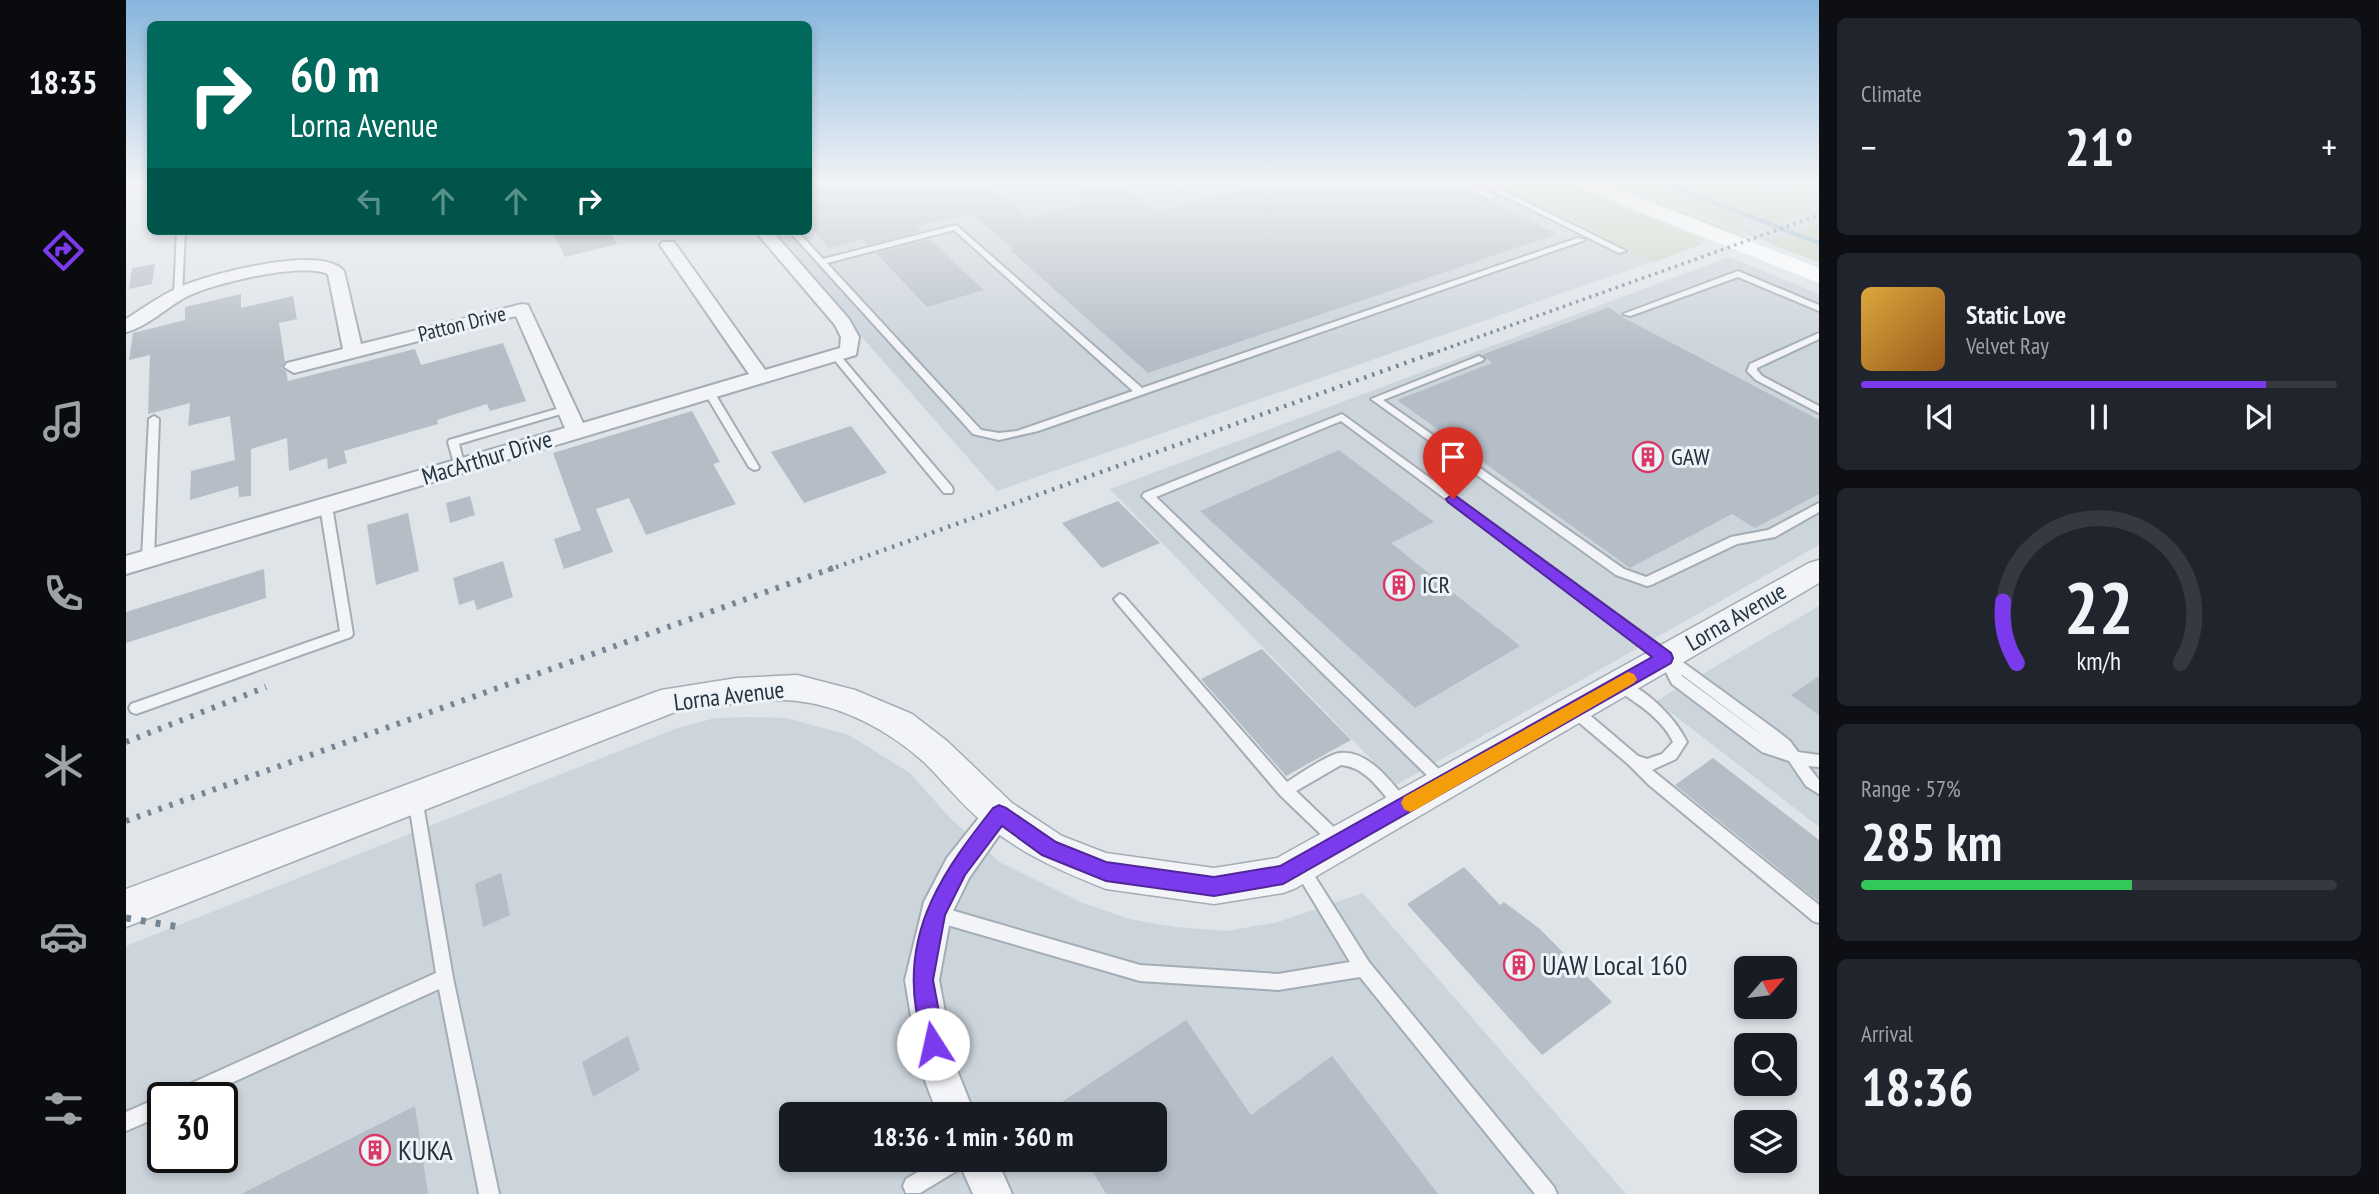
<!DOCTYPE html>
<html lang="en">
<head>
<meta charset="utf-8">
<style>
  body { margin:0; font-family:"PT Sans Narrow",sans-serif; background:#20242c; color:#f1f3f6; height:100vh; display:flex; flex-direction:column; font-size:26px; white-space:nowrap }
  * { box-sizing:border-box; margin:0 }
  p { font-size:23px; color:#9ea1a6 }
  .icon { flex:none; width:38px; height:38px; fill:none; stroke:currentColor; stroke-width:2; stroke-linecap:round; stroke-linejoin:round }
  .map { position:relative; flex:1; overflow:hidden }
  .side { display:flex; flex-direction:column; gap:18px; padding:18px; background:#0d0f14; width:560px }
  .side>* { flex:none }
  .hud { position:absolute; left:21px; top:21px; width:665px; height:214px; border-radius:10px; box-shadow:0 4px 10px #0003; background:#00695c; color:#fff; overflow:hidden }
  .needle { width:46px; rotate:62deg }
  .tools { position:absolute; left:1608px; top:956px; display:grid; gap:14px }
  .tools a { display:grid; place-items:center; width:63px; height:63px; border-radius:10px; background:#171b24; box-shadow:0 4px 10px #0003; font-size:35px }
  .speed { position:absolute; left:21px; top:1082px; display:flex; gap:14px; font-size:35px; font-weight:700; text-align:center }
  .speed>* { display:grid; place-content:center; width:91px; height:91px; border-radius:50%; background:#171b24; box-shadow:0 4px 10px #0003; line-height:1 }
  .speed .limit { border:4px solid #111; border-radius:10px; background:#fff; color:#111 }
  .pin { position:absolute; display:grid; place-items:center; width:60px; height:60px; color:#fff; margin:-72px -30px; border-radius:50% 50% 50% 0; rotate:-45deg; box-shadow:0 0 7px #0007 }
  .pin .icon { rotate:45deg }
  .me { position:absolute; width:77px; margin:-38px; rotate:350deg; stroke-linejoin:round; filter:drop-shadow(0 0 5px #0008) }
  .turn { display:flex; align-items:center; gap:24px; height:147px; padding:0 28px; font-size:32px }
  .turn .icon { width:91px; height:91px; stroke-width:2.5 }
  .turn b { display:block; font-size:49px; line-height:60px }
  .lanes { display:flex; align-items:center; height:66px; padding:0 28px; background:#0003; justify-content:center; gap:35px; direction:ltr }
  .lanes .off { opacity:.35 }
  .big { font-size:52px; font-weight:700; line-height:1.1 }
  .side .card { flex:1; display:flex; flex-direction:column; justify-content:center; gap:10px; min-width:0; padding:0 24px; border-radius:10px; background:#20242c }
  .side .dial { align-items:center; gap:0 }
  .dial svg { height:182px; overflow:visible; fill:none; stroke:#363941; stroke-width:7; stroke-linecap:round; text-anchor:middle }
  .dial text { fill:#f1f3f6; stroke:none }
  .song { display:flex; align-items:center; gap:21px }
  .cover { width:84px; height:84px; border-radius:10px; background:linear-gradient(135deg,hsl(40 70% 55%),hsl(30 70% 35%)) }
  .played { height:7px; border-radius:4px; background:linear-gradient(90deg,#7c3aed 85%,#363941 85%) }
  .keys { display:flex; justify-content:space-around; direction:ltr }
  .heat { display:flex; justify-content:space-between; align-items:center; font-size:38px; direction:ltr }
  .charge { height:10px; border-radius:5px; background:linear-gradient(90deg,#34c759 57%,#363941 0) }
  .trip { position:absolute; left:653px; top:1102px; width:388px; height:70px; border-radius:10px; background:#171b24; box-shadow:0 4px 10px #0003; font-weight:700; line-height:70px; text-align:center }
  main { display:flex; flex:1; min-height:0 }
  .tabs { display:flex; flex-direction:column; width:126px; justify-content:space-around; align-items:center; background:#090b0e; color:#9ea1a6 }
  .tabs .icon { width:49px; height:49px }
  .tabs .on { color:#7c3aed }
  .tabs b { font-size:32px; color:#f1f3f6 }
  .map>svg:first-child { display:block }
</style>
</head>
<body>
<main>
<nav class="tabs">
<b>18:35</b>
<svg class="icon on" aria-label="directions" viewBox="0 0 24 24"><path d="M12 3l9 9-9 9-9-9zM9 14v-3h6M13 9l2 2-2 2"/></svg>
<svg class="icon" aria-label="music" viewBox="0 0 24 24"><path d="M9 18V5l10-2v13"/><circle cx="6" cy="18" r="3"/><circle cx="16" cy="16" r="3"/></svg>
<svg class="icon" aria-label="phone" viewBox="0 0 24 24"><path d="M5 4h4l2 5-3 2q2 4 5 5l2-3 5 2v4C11 20 4 13 5 4z"/></svg>
<svg class="icon" aria-label="climate" viewBox="0 0 24 24"><path d="M12 3v18M4 7l16 10M4 17L20 7"/></svg>
<svg class="icon" aria-label="car" viewBox="0 0 24 24"><path d="M5 17H2v-5l4-1 3-4h7l3 4 3 1v5h-3M9 17h6M6 11h13"/><circle cx="7" cy="17" r="2"/><circle cx="17" cy="17" r="2"/></svg>
<svg class="icon" aria-label="filters" viewBox="0 0 24 24"><path d="M4 7h16M4 17h16"/><circle cx="9" cy="7" r="2"/><circle cx="15" cy="17" r="2"/></svg>
</nav>
<div class="map">
<svg width="1693" height="1194" viewBox="0 0 1693 1194">
  <rect width="100%" height="100%" fill="#dfe4e9"/>
  <!-- built -->
  <path fill="#ccd4dc" fill-rule="evenodd" d="M683,184H1423L1549,237L1577,244L871,491L643,231H682Z
    M1496,184H1693V262L1658,249Z
    M1603,257L1693,294V545L1270,785L984,489Z
    M1693,606V827L1530,701Z
    M622,717L660,718L723,735L784,773L825,819L875,863L957,903L1003,919L1049,927L1101,931L1152,922L1237,893L1500,1194H0V946L549,729L589,718ZM37,1097H96V1157H37ZM665,1115H1029V1160H665Z"/>
  <!-- green -->
  <path fill="#c7d4bf" d="M1367,184H1424L1436,189L1427,184H1442L1583,242L1567,240L1577,244L1528,262Z
    M1482,184H1492L1621,236L1617,238Z
    M1496,184H1635L1654,192L1675,184H1693V209L1639,227L1636,225L1639,222L1624,217H1608L1624,231L1622,234Z
    M1693,223V262L1642,243Z"/>
  <g fill="none" stroke-linecap="round" stroke-linejoin="round">
    <!-- stream -->
    <path stroke="#96b8cd" stroke-width="4.5" d="M1540,184L1693,243"/>
  </g>
  <!-- building -->
  <path fill="#b5bec7" d="M682,184H860L903,218L965,202L940,184H992L1031,212L1135,184H1330L1431,234L1022,373L884,250L888,249L844,213L791,226L796,231L742,245L737,239L703,248L682,224Z
    M426,231H483L491,244L439,257Z
    M804,239L837,271L858,290L801,307L750,253Z
    M29,264L26,284L3,289L6,268Z
    M115,294V308L167,296L171,319L153,323L159,362L155,368L160,371L162,381L289,349L295,365L377,343L400,401L364,411L361,404L311,420L312,424L218,451L221,463L202,469L201,458L163,471L161,438L125,449V496L113,497L112,486L64,500L65,471L109,460L104,416L62,426L64,403L22,414L24,355L3,360L7,333L59,320V307Z
    M1483,307L1496,317L1693,420V494L1629,528L1606,514L1504,568L1271,400L1366,363L1356,355Z
    M566,411L594,462L587,464L610,504L520,535L503,498L470,509L487,552L438,569L428,539L455,530L427,453Z
    M725,426L761,473L678,503L645,452Z
    M1213,450L1308,522L1265,543L1394,646L1289,708L1074,511Z
    M344,496L349,515L324,523L320,503Z
    M992,501L1034,543L976,568L936,523Z
    M282,513L293,571L250,585L241,525Z
    M377,561L387,597L351,610L348,600L333,605L327,578Z
    M138,569L140,598L0,643V612Z
    M1136,649L1225,740L1160,776L1075,679Z
    M1693,676V715L1665,695Z
    M1587,758L1693,840V902L1549,785Z
    M1338,867L1374,905L1378,902L1414,929L1486,1002L1416,1055L1281,904Z
    M375,873L384,915L357,927L349,884Z
    M1060,1020L1125,1115L1206,1056L1312,1194H980L960,1160H1029V1115H916Z
    M502,1036L514,1070L467,1097L456,1062Z
    M289,1106L302,1194H115Z"/>
  <g fill="none" stroke-linecap="round" stroke-linejoin="round">
    <!-- service casing -->
    <g stroke="#a4acb4" stroke-width="4">
      <path id="service" d="M1055,184H1067L1031,194L1027,192Z
        M1336,184H1345L1370,197L1363,199Z
        M1354,184H1364L1500,251L1493,253Z
        M830,225L1016,388L1452,238L1459,240L912,431L873,440L847,434L663,231H671L697,259ZM828,230L1007,391L891,431L873,433L855,430L701,263Z
        M51,231H59L56,295L52,298L48,295Z
        M1612,271L1693,305V311L1612,277L1504,316L1497,314Z
        M1693,333V339L1631,368V370L1636,376L1693,406V413L1630,380L1621,371L1624,364Z
        M709,352L712,353L826,487L827,490L826,493H818L706,357L704,355Z
        M1353,356L1358,359L1356,361L1257,400L1498,569L1520,577L1605,537L1642,530L1693,503V512L1649,537L1611,544L1525,585L1521,586L1490,575L1245,399Z
        M583,389L588,392L633,467L632,469L628,470L623,467L578,392Z
        M441,406L446,409L445,411L333,444L339,467L334,470L329,467L322,442L323,440Z
        M1216,414L1650,730L1664,741L1672,752L1693,755V767L1682,766L1693,780V794L1680,786L1663,761L1636,752L1546,684L1533,658L1215,421L1030,497L1322,778L1324,782L1322,786L1317,788L1312,786L1016,496L1018,493ZM1555,674L1640,738L1648,744L1556,676Z
        M28,416L33,419L28,559L22,563L16,559L23,419Z
        M200,502L206,506L227,634L225,637L10,714L5,712L3,708L5,704L214,631L194,506Z
        M994,594L998,596L1161,782C1172,775 1202,754 1214,753C1243,750 1266,783 1282,802L1284,807L1282,812L1277,814L1272,812C1256,793 1241,767 1215,765L1170,791L1216,835L1219,840L1216,845L1211,847L1206,845L1154,795L990,602L988,599Z
        M1493,679C1519,688 1549,717 1561,742L1550,759L1526,770L1693,905V923L1687,921L1523,785L1502,764L1443,714L1441,710L1443,706L1448,704L1453,706L1512,756L1521,759L1536,754L1547,742C1535,717 1510,703 1488,688L1486,684L1488,680Z
        M289,791L294,793L296,798L327,978L373,1194H353L313,989L74,1097H45L48,1091L310,973L282,798L284,793Z
        M1176,862L1181,864L1243,962L1428,1187L1431,1194H1409L1234,977L1152,990L1014,981L811,922L805,920L803,914L805,908L811,906L1014,965L1152,974L1224,962L1171,874L1168,869L1171,864Z
        M37,1096L40,1097H37V1115L0,1131V1112Z
        M812,1160H839L837,1167L794,1193H780L777,1186L780,1179Z"/>
    </g>
    <!-- minor casing -->
    <g stroke="#a4acb4" stroke-width="4">
      <path id="minor" d="M629,231H646L723,319L733,337L730,355L0,574V556L439,428L390,316L168,373L158,367L161,363L217,349L202,274C176,262 86,283 60,297C41,307 21,327 0,332V319C18,308 36,294 56,286C86,274 195,244 218,271L235,344L396,304L402,305L457,423L623,374L534,245L536,242H548L639,370L714,348L715,337L709,325Z
        M873,801L883,805L888,814L843,878L825,915L813,980L829,1065L849,1115H812L793,1065L779,980L798,902L821,858L863,805Z
        M832,1160H871L886,1194H847Z"/>
    </g>
    <!-- tertiary casing -->
    <g stroke="#a4acb4" stroke-width="3">
      <path id="tertiary" d="M1693,560V583L1170,888L1157,893L1088,904L980,889C935,871 902,857 863,827C839,809 820,784 799,763C765,732 718,706 671,701C636,697 585,707 549,712L0,927V889L535,690L611,678L671,675L729,690L786,714L821,741L886,803L936,836L980,853L1088,868L1151,858L1683,563Z"/>
    </g>
    <!-- service -->
    <use href="#service" fill="#f2f4f7" fill-rule="evenodd"/>
    <!-- minor -->
    <use href="#minor" fill="#f2f4f7" fill-rule="evenodd"/>
    <!-- tertiary -->
    <use href="#tertiary" fill="#f2f4f7" fill-rule="evenodd"/>
    <!-- secondary -->
    <path fill="#fff" fill-rule="evenodd" d="M1452,184H1479L1693,268V283L1455,188Z"/>
    <!-- rail-far3 -->
    <path stroke="#778694" stroke-width="3.5" stroke-dasharray="2.5 4.5" stroke-linecap="butt" d="M1305,354L1693,215"/>
    <!-- rail-far2 -->
    <path stroke="#778694" stroke-width="4.5" stroke-dasharray="2.5 6" stroke-linecap="butt" d="M702,570L1310,352"/>
    <!-- rail-far1 -->
    <path stroke="#778694" stroke-width="6" stroke-dasharray="3.5 8" stroke-linecap="butt" d="M0,742L140,687
      M0,821L707,568"/>
    <!-- rail -->
    <path stroke="#778694" stroke-width="7" stroke-dasharray="5 10" stroke-linecap="butt" d="M0,918L59,928"/>
  </g>
  <!-- sky -->
  <linearGradient id="sky" x2="0" y2="1"><stop stop-color="#87b6dd"/><stop offset="0.52" stop-color="#f1f3f5"/><stop offset="1" stop-color="#f1f3f5" stop-opacity="0"/></linearGradient>
  <rect width="1693" height="351" fill="url(#sky)"/>
  <!-- route -->
  <path fill="#7c3aed" stroke="#51269a" stroke-width="2" d="M1327,494L1545,653L1547,658L1545,663L1157,884L1088,896L980,881L916,855L876,826L839,875L819,915L807,980L819,1044L815,1052L807,1055L799,1052C794,1038 793,1023 790,1009C777,927 819,869 867,808L873,805L880,808L930,842L980,862L1088,877L1154,866L1526,657L1322,502L1320,499Z"/>
  <!-- slow -->
  <path fill="#f59e0b" d="M1502,672L1508,674L1511,679L1508,683L1291,809L1284,812L1278,809L1275,803L1278,797Z"/>
  <!-- icons -->
  <defs>
    <g id="building-ring" transform="scale(1.575)"><circle r="9.5" fill="#eef3f7" stroke="#da3867" stroke-width="1.5"/><path d="M-4-6H4V6H1V3H-1V6H-4ZM-2.5-4.3h1.7v1.8h-1.7ZM.8-4.3h1.7v1.8H.8ZM-2.5-1h1.7V.8h-1.7ZM.8-1h1.7V.8H.8Z" fill="#da3867"/></g>
  </defs>
  <g fill-rule="evenodd">
    <use href="#building-ring" x="1522" y="457"/>
    <use href="#building-ring" x="1273" y="585"/>
    <use href="#building-ring" x="1393" y="965"/>
    <use href="#building-ring" x="249" y="1150"/>
  </g>
  <g text-anchor="middle" stroke-width="6" stroke-linejoin="round" paint-order="stroke">
    <!-- far-street labels -->
    <g font-size="21" fill="#263442" stroke="#eef3f7">
      <text transform="translate(336 324) rotate(-14)" y="7">Patton Drive</text>
    </g>
    <!-- poi labels -->
    <g font-size="24" fill="#263442" stroke="#eef3f7" text-anchor="start">
      <text x="1545" y="465">GAW</text>
      <text x="1296" y="593">ICR</text>
    </g>
    <!-- street labels -->
    <g font-size="24" fill="#263442" stroke="#eef3f7">
      <text transform="translate(361 458) rotate(-17)" y="8">MacArthur Drive</text>
      <text transform="translate(1610 617) rotate(-30)" y="8">Lorna Avenue</text>
      <text transform="translate(603 696) rotate(-7)" y="8">Lorna Avenue</text>
    </g>
    <!-- near-poi labels -->
    <g font-size="28" fill="#263442" stroke="#eef3f7" text-anchor="start">
      <text x="1416" y="975">UAW Local 160</text>
      <text x="272" y="1160">KUKA</text>
    </g>
  </g>
</svg>
<div class="tools">
<a><svg class="needle" viewBox="-14 -14 28 28"><path d="M0-13l5 13h-10z" fill="#e53935"/><path d="M0 13l5-13h-10z" fill="#9ea1a6"/></svg></a>
<a><svg class="icon" aria-label="search" viewBox="0 0 24 24"><circle cx="10" cy="10" r="6"/><path d="M15 15l6 6"/></svg></a>
<a><svg class="icon" aria-label="layers" viewBox="0 0 24 24"><path d="M12 4l9 5-9 5-9-5zM3 14l9 5 9-5"/></svg></a>
</div>
<div class="speed"><div class="limit">30</div></div>
<div class="pin" style="left:1327px;top:499px;background:#d93025"><svg class="icon" aria-label="arrive" viewBox="0 0 24 24"><path d="M6 21V4h12l-3 4 3 4H6"/></svg></div>
<svg class="me" style="left:807px;top:1044px" viewBox="-20 -20 40 40"><circle r="19" fill="#fff"/><path d="M0-13L10 11 0 6-10 11z" fill="#7c3aed"/></svg>
<div class="trip">18:36 · 1 min · 360 m</div>
<div class="hud">
<div class="turn"><svg class="icon" aria-label="right" viewBox="0 0 24 24"><path d="M7 20v-9h11M14 6l5 5-5 5"/></svg><div><b>60 m</b>Lorna Avenue</div></div>
<div class="lanes"><svg class="icon off" aria-label="left" viewBox="0 0 24 24"><path d="M17 20v-9H6M10 6l-5 5 5 5"/></svg><svg class="icon off" aria-label="ahead" viewBox="0 0 24 24"><path d="M12 20V5M6 11l6-6 6 6"/></svg><svg class="icon off" aria-label="ahead" viewBox="0 0 24 24"><path d="M12 20V5M6 11l6-6 6 6"/></svg><svg class="icon" aria-label="right" viewBox="0 0 24 24"><path d="M7 20v-9h11M14 6l5 5-5 5"/></svg></div>
</div>
</div>
<section class="side">
<div class="card"><p>Climate</p>
<div class="heat"><a>−</a><b class="big">21°</b><a>+</a></div>
</div>
<div class="card">
<div class="song"><i class="cover"></i><div><b>Static Love</b><p>Velvet Ray</p></div></div>
<div class="played"></div>
<div class="keys"><svg class="icon" aria-label="previous" viewBox="0 0 24 24"><path d="M18 5L8 12l10 7zM5 5v14"/></svg><svg class="icon" aria-label="pause" viewBox="0 0 24 24"><path d="M8 5v14M16 5v14"/></svg><svg class="icon" aria-label="next" viewBox="0 0 24 24"><path d="M6 5l10 7-10 7zM19 5v14"/></svg></div>
</div>
<div class="card dial"><svg viewBox="0 0 100 80">
<path d="M14 69A42 42 0 1 1 86 69"/>
<path d="M14 69A42 42 0 0 1 8 42" stroke="#7c3aed"/>
<text x="50" y="56" font-size="32" font-weight="700">22</text>
<text x="50" y="72" font-size="11">km/h</text>
</svg></div>
<div class="card"><p>Range · 57%</p><b class="big">285 km</b><div class="charge"></div></div>
<div class="card"><p>Arrival</p><b class="big">18:36</b></div>
</section>
</main>
</body>
</html>
